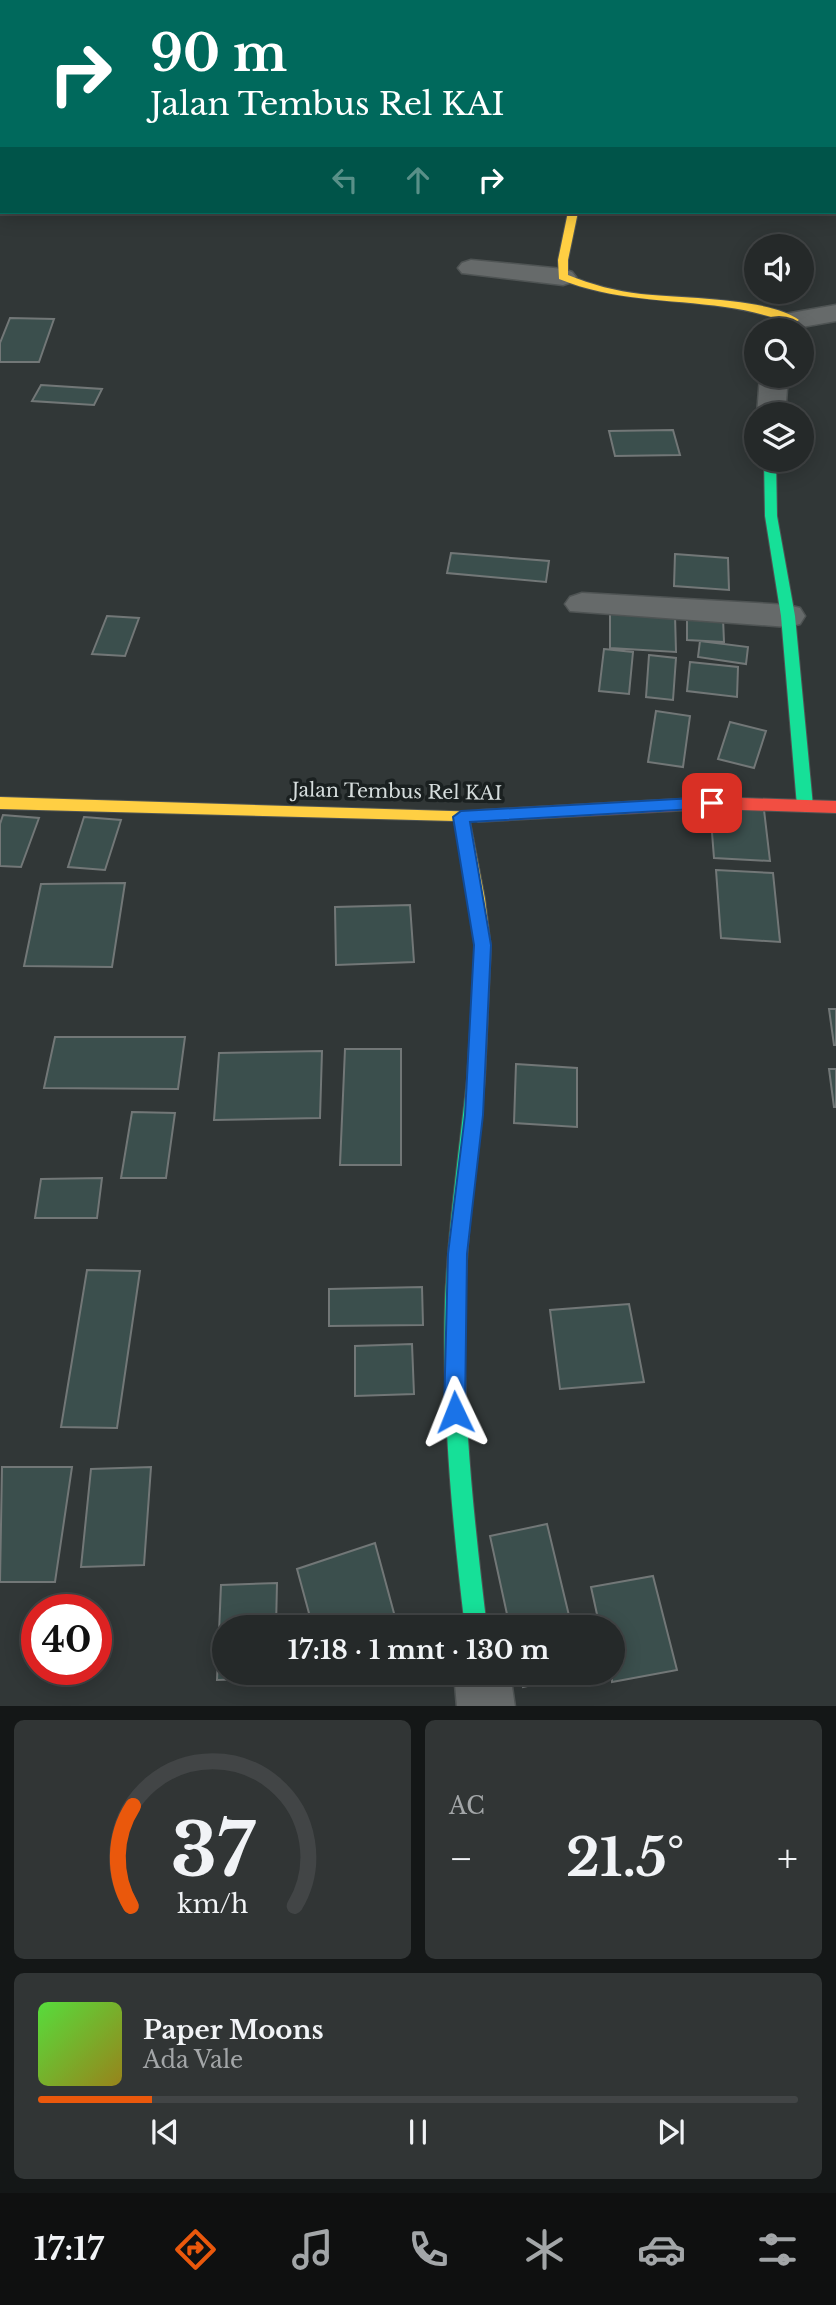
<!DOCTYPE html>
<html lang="id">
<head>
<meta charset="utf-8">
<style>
  body { margin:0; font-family:"Libre Baskerville",serif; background:#313535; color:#f1f3f6; height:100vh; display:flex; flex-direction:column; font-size:26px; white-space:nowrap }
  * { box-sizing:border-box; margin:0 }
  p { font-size:23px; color:#a3a6a8 }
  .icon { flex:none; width:38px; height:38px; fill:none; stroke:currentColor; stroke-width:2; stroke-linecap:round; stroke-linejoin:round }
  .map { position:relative; height:1706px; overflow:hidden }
  .panel { display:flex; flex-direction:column; gap:14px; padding:14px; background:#141717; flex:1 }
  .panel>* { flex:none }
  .top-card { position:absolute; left:0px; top:0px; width:836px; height:214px; box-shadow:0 4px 18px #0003,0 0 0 2px #424546; background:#00695c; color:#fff; overflow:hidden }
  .controls { position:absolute; left:744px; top:234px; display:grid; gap:14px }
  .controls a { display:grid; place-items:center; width:70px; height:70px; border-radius:50%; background:#252929; box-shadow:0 4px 18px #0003,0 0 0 2px #424546; font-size:35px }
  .speed { position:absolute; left:21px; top:1594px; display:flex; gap:14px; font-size:35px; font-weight:700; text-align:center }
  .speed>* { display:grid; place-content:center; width:91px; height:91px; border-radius:50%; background:#252929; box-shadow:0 4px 18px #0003,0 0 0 2px #424546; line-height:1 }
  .speed .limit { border:10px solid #d22; background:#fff; color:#111 }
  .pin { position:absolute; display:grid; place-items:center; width:60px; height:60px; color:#fff; margin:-30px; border-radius:14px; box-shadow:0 4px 10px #0006 }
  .me { position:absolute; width:77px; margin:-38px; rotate:358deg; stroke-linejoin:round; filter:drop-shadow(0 0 5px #0008) }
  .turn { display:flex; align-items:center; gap:24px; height:147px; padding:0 35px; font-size:32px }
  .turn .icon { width:91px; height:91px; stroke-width:2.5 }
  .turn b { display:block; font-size:49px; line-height:60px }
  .lanes { display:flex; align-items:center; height:66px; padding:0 35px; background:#0003; justify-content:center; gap:35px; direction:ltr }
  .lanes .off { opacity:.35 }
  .big { font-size:52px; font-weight:700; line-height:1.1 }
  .panel .widget { flex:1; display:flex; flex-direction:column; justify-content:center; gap:10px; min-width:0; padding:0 24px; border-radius:10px; background:#313535 }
  .panel .dial { align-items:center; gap:0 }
  .dial svg { height:182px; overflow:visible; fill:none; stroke:#424546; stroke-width:7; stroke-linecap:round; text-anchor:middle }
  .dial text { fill:#f1f3f6; stroke:none }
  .song { display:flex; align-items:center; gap:21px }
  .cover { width:84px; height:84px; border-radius:10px; background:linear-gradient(135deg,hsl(110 70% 55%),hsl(50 70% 35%)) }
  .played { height:7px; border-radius:4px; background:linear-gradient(90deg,#ea580c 15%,#424546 15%) }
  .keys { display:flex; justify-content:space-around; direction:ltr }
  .heat { display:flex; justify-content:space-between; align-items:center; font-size:38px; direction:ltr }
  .panel .tiles { flex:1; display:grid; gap:14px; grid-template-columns:1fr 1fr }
  .widget:last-child { grid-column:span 2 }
  .trip { position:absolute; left:212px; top:1615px; width:413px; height:70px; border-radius:35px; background:#252929; box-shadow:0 4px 18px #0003,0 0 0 2px #424546; font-weight:700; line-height:70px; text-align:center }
  .tabs { display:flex; height:112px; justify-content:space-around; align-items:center; background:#0f1010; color:#a3a6a8 }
  .tabs .icon { width:49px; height:49px }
  .tabs .selected { color:#ea580c }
  .tabs b { font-size:32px; color:#f1f3f6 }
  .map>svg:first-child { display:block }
</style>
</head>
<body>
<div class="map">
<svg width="836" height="1707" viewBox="0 0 836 1707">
  <rect width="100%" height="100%" fill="#313737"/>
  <!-- building -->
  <path fill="#3b4f4d" stroke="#727777" stroke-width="2" d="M10,318L54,319L39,362H0V343Z
    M41,385L102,389L94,405L32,401Z
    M673,430L680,455L615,456L609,431Z
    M451,553L549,561L546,582L447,573Z
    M675,554L728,558L729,590L674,586Z
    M610,611L675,615L676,652L610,648Z
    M107,616L139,618L125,656L92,654Z
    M687,616L723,618L724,642L687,640Z
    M700,641L748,647L746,664L698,657Z
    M604,649L633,652L629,694L599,691Z
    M649,655L676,658L673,700L646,697Z
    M690,662L738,667L737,697L687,691Z
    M656,711L690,716L683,767L648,762Z
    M730,722L766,731L754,768L718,759Z
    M710,807L764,810L770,861L714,858Z
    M3,815L39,818L21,867L0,866V824Z
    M84,817L121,820L105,870L68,867Z
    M716,870L773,873L780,942L721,938Z
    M125,883L112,967L24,966L41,884Z
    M410,905L414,962L336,965L335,907Z
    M829,1009H836V1045H834Z
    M55,1037H185L178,1089L44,1088Z
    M345,1049H401V1165H340Z
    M322,1051L320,1118L214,1120L219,1053Z
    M516,1064L577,1068V1127L514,1123Z
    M829,1069H836V1107H834Z
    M132,1112L175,1113L166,1178H121Z
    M102,1178L97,1218H35L41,1179Z
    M87,1270L140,1271L117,1428L61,1427Z
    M422,1287L423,1325L329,1326V1289Z
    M629,1304L644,1382L560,1389L550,1310Z
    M412,1344L414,1394L355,1396V1346Z
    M2,1467H72L55,1582H0Z
    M151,1467L144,1565L81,1567L91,1469Z
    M547,1524L572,1628H510L490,1536Z
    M375,1543L398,1628H313L297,1569Z
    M653,1576L677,1670L612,1682V1628H600L591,1587Z
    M277,1583L276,1628H224V1673H275V1678L217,1680L221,1585Z
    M520,1673H584L523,1687Z"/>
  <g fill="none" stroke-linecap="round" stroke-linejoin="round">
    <!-- street casing -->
    <g stroke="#4f5454" stroke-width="3">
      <path id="street" d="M121,0H156L157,2H122Z
        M835,58H836V70H835Z
        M835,100L836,101V126L835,125Z
        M471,260L563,269L572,272L576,277L572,282L563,285L462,273L458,268L462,263Z
        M836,305V321L802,327L798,331H769L785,314Z
        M760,376H788L785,415H757Z
        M582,593L788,605L800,608L805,616L800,624L788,627L570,611L565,604L570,597Z
        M454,1673H510L515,1707H457Z"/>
    </g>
    <!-- fast casing -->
    <g stroke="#4f5454" stroke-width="2">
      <path id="fast" d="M764,460H776L777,516L795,616L813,806L805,812L797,806L781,616L765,516Z
        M476,1072L482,1074L485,1079C478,1153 467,1228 465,1303C462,1411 474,1520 487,1628H465C452,1520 442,1411 445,1302C448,1228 459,1153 467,1079L470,1074Z"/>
    </g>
    <!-- slow casing -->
    <g stroke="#4f5454" stroke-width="2">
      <path id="slow" d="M568,212H578L568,260V275C592,285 616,291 641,294C679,298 771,298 799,320L794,323C771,317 749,310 725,307C668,299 613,301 559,279L558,260Z
        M0,797L483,812L486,816L483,820L470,821L485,899L491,947L485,1079L482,1084L476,1086L470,1084L467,1079L475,947L469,899L454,821L0,809Z"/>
    </g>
    <!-- jam casing -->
    <g stroke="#4f5454" stroke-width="2">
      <path id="jam" d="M712,797L836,801V813L712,809L478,822L470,816L478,810Z"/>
    </g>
    <!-- street -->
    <use href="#street" fill="#666a6a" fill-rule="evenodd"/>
    <!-- fast -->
    <use href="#fast" fill="#16e098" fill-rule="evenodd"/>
    <!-- slow -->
    <use href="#slow" fill="#ffcf43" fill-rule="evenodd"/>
    <!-- jam -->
    <use href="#jam" fill="#f24e42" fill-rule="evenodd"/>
  </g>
  <!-- route -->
  <path fill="#1a73e8" stroke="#114b97" stroke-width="2" d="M712,797L720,803L712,808L470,822L491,945L483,1115L467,1254L465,1412L462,1419L455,1422L447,1419L444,1412L448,1254L465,1115L474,945L453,817L461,811Z"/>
  <g text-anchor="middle" stroke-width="7" stroke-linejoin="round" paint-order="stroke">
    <!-- street labels -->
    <g font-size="19" fill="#d6dddd" stroke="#1a2020">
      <text transform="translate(397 791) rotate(1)" y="7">Jalan Tembus Rel KAI</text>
    </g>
  </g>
</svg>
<div class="controls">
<a><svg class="icon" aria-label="sound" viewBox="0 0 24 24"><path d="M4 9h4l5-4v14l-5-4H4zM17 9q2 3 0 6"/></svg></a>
<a><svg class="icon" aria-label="search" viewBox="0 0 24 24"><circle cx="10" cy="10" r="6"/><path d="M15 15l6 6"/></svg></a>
<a><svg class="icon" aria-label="layers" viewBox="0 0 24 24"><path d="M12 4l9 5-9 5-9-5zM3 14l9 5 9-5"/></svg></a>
</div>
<div class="speed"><div class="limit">40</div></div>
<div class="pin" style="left:712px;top:803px;background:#d93025"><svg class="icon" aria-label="arrive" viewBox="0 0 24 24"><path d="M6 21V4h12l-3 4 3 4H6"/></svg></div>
<svg class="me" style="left:455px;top:1412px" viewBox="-20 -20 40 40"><path d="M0-17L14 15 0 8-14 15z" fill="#1a73e8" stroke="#fff" stroke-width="4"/></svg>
<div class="trip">17:18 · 1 mnt · 130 m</div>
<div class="top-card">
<div class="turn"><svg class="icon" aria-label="right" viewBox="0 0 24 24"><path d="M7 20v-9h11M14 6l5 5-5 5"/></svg><div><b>90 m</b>Jalan Tembus Rel KAI</div></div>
<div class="lanes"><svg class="icon off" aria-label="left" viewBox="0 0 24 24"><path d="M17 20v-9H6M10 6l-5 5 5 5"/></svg><svg class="icon off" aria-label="ahead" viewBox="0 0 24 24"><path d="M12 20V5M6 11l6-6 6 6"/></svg><svg class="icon" aria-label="right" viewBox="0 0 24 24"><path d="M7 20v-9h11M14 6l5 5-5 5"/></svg></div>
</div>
</div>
<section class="panel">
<div class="tiles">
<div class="widget dial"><svg viewBox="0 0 100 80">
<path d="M14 69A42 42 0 1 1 86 69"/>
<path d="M14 69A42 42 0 0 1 15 25" stroke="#ea580c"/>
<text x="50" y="56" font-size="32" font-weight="700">37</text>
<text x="50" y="72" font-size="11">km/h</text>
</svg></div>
<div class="widget"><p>AC</p>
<div class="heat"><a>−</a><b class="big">21.5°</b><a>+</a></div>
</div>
<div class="widget">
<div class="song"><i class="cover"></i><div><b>Paper Moons</b><p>Ada Vale</p></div></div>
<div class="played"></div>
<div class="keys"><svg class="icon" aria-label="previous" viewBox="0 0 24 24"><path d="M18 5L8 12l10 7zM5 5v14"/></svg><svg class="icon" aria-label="pause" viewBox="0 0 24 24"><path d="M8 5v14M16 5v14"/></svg><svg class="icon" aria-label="next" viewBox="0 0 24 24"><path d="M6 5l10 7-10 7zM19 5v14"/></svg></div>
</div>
</div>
</section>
<nav class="tabs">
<b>17:17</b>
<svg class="icon selected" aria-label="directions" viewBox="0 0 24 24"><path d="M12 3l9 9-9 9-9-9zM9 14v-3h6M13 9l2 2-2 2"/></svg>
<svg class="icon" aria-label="music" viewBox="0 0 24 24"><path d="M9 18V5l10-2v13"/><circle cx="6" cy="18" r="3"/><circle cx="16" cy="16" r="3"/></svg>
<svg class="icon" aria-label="phone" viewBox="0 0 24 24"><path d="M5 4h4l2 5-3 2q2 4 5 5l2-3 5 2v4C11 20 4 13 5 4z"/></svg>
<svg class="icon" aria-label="climate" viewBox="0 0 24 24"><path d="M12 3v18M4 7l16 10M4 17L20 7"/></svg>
<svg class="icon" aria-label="car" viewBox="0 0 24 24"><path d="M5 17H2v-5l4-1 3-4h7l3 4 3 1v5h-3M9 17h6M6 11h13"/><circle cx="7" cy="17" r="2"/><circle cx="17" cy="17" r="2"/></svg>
<svg class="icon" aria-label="filters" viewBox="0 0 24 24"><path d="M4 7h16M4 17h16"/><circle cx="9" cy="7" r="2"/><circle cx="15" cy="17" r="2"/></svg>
</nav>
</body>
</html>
